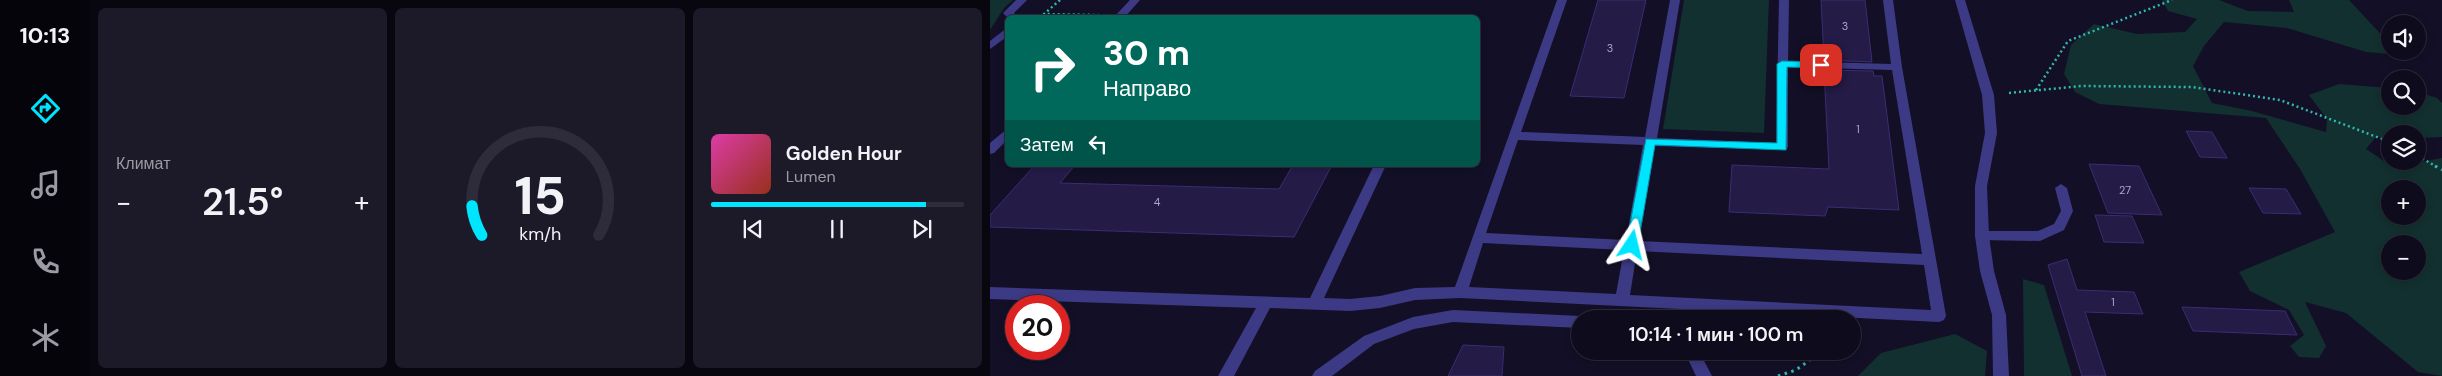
<!DOCTYPE html>
<html lang="ru">
<head>
<meta charset="utf-8">
<style>
  body { margin:0; font-family:"DM Sans",sans-serif; background:#1c1929; color:#f1f3f6; height:100vh; display:flex; flex-direction:column; font-size:19px; white-space:nowrap }
  * { box-sizing:border-box; margin:0 }
  p { font-size:16px; color:#9b9ba3 }
  .icon { flex:none; width:28px; height:28px; fill:none; stroke:currentColor; stroke-width:2; stroke-linecap:round; stroke-linejoin:round }
  .map { position:relative; flex:1; overflow:hidden }
  .drawer { display:flex; flex-direction:column; gap:8px; padding:8px; background:#08060f; width:900px }
  .drawer>* { flex:none }
  .banner { position:absolute; left:15px; top:15px; width:475px; height:152px; border-radius:8px; box-shadow:0 2px 8px #0003,0 0 0 1px #2e2b3b; background:#00695c; color:#fff; overflow:hidden }
  .fabs { position:absolute; left:1391px; top:15px; display:grid; gap:10px }
  .fabs a { display:grid; place-items:center; width:45px; height:45px; border-radius:50%; background:#0e0b1c; box-shadow:0 2px 8px #0003,0 0 0 1px #2e2b3b; font-size:25px }
  .speed { position:absolute; left:15px; top:295px; display:flex; gap:10px; font-size:25px; font-weight:700; text-align:center }
  .speed>* { display:grid; place-content:center; width:65px; height:65px; border-radius:50%; background:#0e0b1c; box-shadow:0 2px 8px #0003,0 0 0 1px #2e2b3b; line-height:1 }
  .speed .limit { border:8px solid #d22; background:#fff; color:#111 }
  .pin { position:absolute; display:grid; place-items:center; width:42px; height:42px; color:#fff; margin:-21px; border-radius:10px; box-shadow:0 2px 8px #0006 }
  .me { position:absolute; width:55px; margin:-28px; rotate:10deg; stroke-linejoin:round; filter:drop-shadow(0 0 4px #0008) }
  .turn { display:flex; align-items:center; gap:18px; height:105px; padding:0 15px; font-size:22px }
  .turn .icon { width:65px; height:65px; stroke-width:2.5 }
  .turn b { display:block; font-size:35px; line-height:42px }
  .then { display:flex; align-items:center; height:48px; padding:0 15px; background:#0003; gap:10px; font-size:19px }
  .big { font-size:38px; font-weight:600; line-height:1.1 }
  .drawer .card { flex:1; display:flex; flex-direction:column; justify-content:center; gap:8px; min-width:0; padding:0 18px; border-radius:8px; background:#1c1929 }
  .drawer .dial { align-items:center; gap:0 }
  .dial svg { height:130px; overflow:visible; fill:none; stroke:#2e2b3b; stroke-width:7; stroke-linecap:round; text-anchor:middle }
  .dial text { fill:#f1f3f6; stroke:none }
  .song { display:flex; align-items:center; gap:15px }
  .cover { width:60px; height:60px; border-radius:8px; background:linear-gradient(135deg,hsl(320 70% 55%),hsl(10 70% 35%)) }
  .played { height:5px; border-radius:2px; background:linear-gradient(90deg,#00e5ff 85%,#2e2b3b 85%) }
  .keys { display:flex; justify-content:space-around; direction:ltr }
  .heat { display:flex; justify-content:space-between; align-items:center; font-size:28px; direction:ltr }
  .drawer .tiles { flex:1; display:grid; gap:8px; grid-template-columns:repeat(3,1fr) }
  .trip { position:absolute; left:581px; top:310px; width:290px; height:50px; border-radius:25px; background:#0e0b1c; box-shadow:0 2px 8px #0003,0 0 0 1px #2e2b3b; font-weight:600; line-height:50px; text-align:center }
  main { display:flex; flex:1; min-height:0 }
  .menu { display:flex; flex-direction:column; width:90px; justify-content:space-around; align-items:center; background:#06040b; color:#9b9ba3 }
  .menu .icon { width:35px; height:35px }
  .menu .current { color:#00e5ff }
  .menu b { font-size:22px; color:#f1f3f6 }
  .map>svg:first-child { display:block }
</style>
</head>
<body>
<main>
<nav class="menu">
<b>10:13</b>
<svg class="icon current" aria-label="directions" viewBox="0 0 24 24"><path d="M12 3l9 9-9 9-9-9zM9 14v-3h6M13 9l2 2-2 2"/></svg>
<svg class="icon" aria-label="music" viewBox="0 0 24 24"><path d="M9 18V5l10-2v13"/><circle cx="6" cy="18" r="3"/><circle cx="16" cy="16" r="3"/></svg>
<svg class="icon" aria-label="phone" viewBox="0 0 24 24"><path d="M5 4h4l2 5-3 2q2 4 5 5l2-3 5 2v4C11 20 4 13 5 4z"/></svg>
<svg class="icon" aria-label="climate" viewBox="0 0 24 24"><path d="M12 3v18M4 7l16 10M4 17L20 7"/></svg>
</nav>
<section class="drawer">
<div class="tiles">
<div class="card"><p>Климат</p>
<div class="heat"><a>−</a><b class="big">21.5°</b><a>+</a></div>
</div>
<div class="card dial"><svg viewBox="0 0 100 80">
<path d="M14 69A42 42 0 1 1 86 69"/>
<path d="M14 69A42 42 0 0 1 8 51" stroke="#00e5ff"/>
<text x="50" y="56" font-size="32" font-weight="700">15</text>
<text x="50" y="72" font-size="11">km/h</text>
</svg></div>
<div class="card">
<div class="song"><i class="cover"></i><div><b>Golden Hour</b><p>Lumen</p></div></div>
<div class="played"></div>
<div class="keys"><svg class="icon" aria-label="previous" viewBox="0 0 24 24"><path d="M18 5L8 12l10 7zM5 5v14"/></svg><svg class="icon" aria-label="pause" viewBox="0 0 24 24"><path d="M8 5v14M16 5v14"/></svg><svg class="icon" aria-label="next" viewBox="0 0 24 24"><path d="M6 5l10 7-10 7zM19 5v14"/></svg></div>
</div>
</div>
</section>
<div class="map">
<svg width="1452" height="376" viewBox="0 0 1452 376">
  <rect width="100%" height="100%" fill="#130f26"/>
  <!-- green -->
  <path fill="#12302f" fill-rule="evenodd" d="M0,0H23L14,8L0,30Z
    M694,0H779L774,133L673,129Z
    M1172,0H1229L1258,11L1304,12L1299,0H1359L1400,44V54L1376,52L1297,28L1234,22L1214,46L1203,66L1222,103L1262,111L1336,132L1337,119L1319,95L1349,84L1400,88V106H1428V92L1447,98L1452,103V137L1428,138V134H1400V137H1386L1376,149L1403,167L1452,158V376L1428,372L1356,313L1315,302L1336,346L1329,358L1309,357L1300,346L1314,335L1299,310L1260,291L1249,272L1345,232L1310,169L1276,118L1109,104L1085,92L1074,74L1081,45L1104,24L1147,34L1195,32L1207,19L1178,11ZM1400,189H1428V216H1400ZM1400,244H1428V271H1400Z
    M1033,279L1054,285L1082,376H1034Z
    M965,334L997,351L995,376H868L891,353Z"/>
  <!-- building -->
  <path fill="#241b47" stroke="#3b2d73" d="M608,0H656L634,98L580,96Z
    M831,0H875L882,62L834,60Z
    M834,70L883,71L884,76H892L909,210L838,207L835,216L739,212L742,165L839,169Z
    M1196,131L1222,132L1237,158L1210,157Z
    M1099,164L1149,166L1172,215L1118,213Z
    M45,165H85L70,183L289,189L303,165H342L304,237L0,227V215Z
    M1259,188L1296,189L1311,214L1273,213Z
    M1105,215L1142,216L1154,243L1114,242Z
    M1077,259L1087,290L1144,292L1153,314L1095,312L1116,376H1092L1058,265Z
    M1192,307L1295,311L1307,335L1203,331Z
    M473,345L514,347L512,376H458Z"/>
  <g fill="none" stroke-linecap="round" stroke-linejoin="round">
    <!-- path-far1 -->
    <path stroke="#2fb8b0" stroke-width="2.5" stroke-dasharray="2 3" stroke-linecap="butt" d="M70,0L54,14L109,15
      M1046,90L1078,41L1182,0
      M1019,93L1091,86L1202,87L1290,100L1400,142
      M1428,156L1447,167"/>
    <!-- path -->
    <path stroke="#2fb8b0" stroke-width="3" stroke-dasharray="2.5 4.5" stroke-linecap="butt" d="M1445,166L1452,170
      M788,376L806,370L832,351"/>
    <!-- service -->
    <path fill="#3d3a85" fill-rule="evenodd" d="M26,0H37L24,13L28,18H18L13,13Z
      M140,0H150L134,18H123Z
      M567,0H577L531,132L655,137L680,0H690L667,138L786,143L789,0H799L798,61L901,64L893,0H903L912,67L956,316L954,320L949,322L470,298L425,300L390,308L360,311L280,308L244,376H228L266,308L0,299V287L320,298L384,165H396L334,298L360,299L390,296L425,288L465,287ZM798,67L902,70L932,254L649,241L665,146L796,150L798,147ZM528,140L653,145L636,240L496,233ZM493,243L634,250L626,294L479,287ZM647,251L934,265L941,310L640,295Z
      M18,27V36L0,49V41Z
      M18,128V139L4,153L0,154V143Z
      M1071,184L1077,188L1083,211L1074,230L1050,241L987,240L985,236L987,232L992,231H1048L1064,224L1071,211L1065,188Z
      M463,310L590,316L596,319H590V328L463,322L424,329L384,344L342,376H322L325,371L374,336L423,317Z
      M694,351H709L722,376H706Z"/>
    <!-- minor -->
    <path fill="#3d3a85" fill-rule="evenodd" d="M965,0H975L1004,95L1007,133L997,186L999,236L1004,271L1016,315L1019,376H1003L1002,315L990,271L985,236V186L995,133L992,95Z"/>
  </g>
  <!-- route -->
  <path fill="#00e5ff" stroke="#0095a6" d="M792,61L831,62L835,65L831,68L797,67L796,150L665,145L648,245L646,249H637L636,245L656,139L787,143V64Z"/>
  <g text-anchor="middle" stroke-width="5" stroke-linejoin="round" paint-order="stroke">
    <!-- number labels -->
    <g font-size="11" fill="#aca6d1">
      <text x="855" y="30">3</text>
      <text x="620" y="52">3</text>
      <text x="868" y="133">1</text>
      <text x="1135" y="194">27</text>
      <text x="167" y="206">4</text>
      <text x="1123" y="306">1</text>
    </g>
  </g>
</svg>
<div class="fabs">
<a><svg class="icon" aria-label="sound" viewBox="0 0 24 24"><path d="M4 9h4l5-4v14l-5-4H4zM17 9q2 3 0 6"/></svg></a>
<a><svg class="icon" aria-label="search" viewBox="0 0 24 24"><circle cx="10" cy="10" r="6"/><path d="M15 15l6 6"/></svg></a>
<a><svg class="icon" aria-label="layers" viewBox="0 0 24 24"><path d="M12 4l9 5-9 5-9-5zM3 14l9 5 9-5"/></svg></a>
<a>+</a>
<a>−</a>
</div>
<div class="speed"><div class="limit">20</div></div>
<div class="pin" style="left:831px;top:65px;background:#d93025"><svg class="icon" aria-label="arrive" viewBox="0 0 24 24"><path d="M6 21V4h12l-3 4 3 4H6"/></svg></div>
<svg class="me" style="left:642px;top:245px" viewBox="-20 -20 40 40"><path d="M0-17L14 15 0 8-14 15z" fill="#00e5ff" stroke="#fff" stroke-width="4"/></svg>
<div class="trip">10:14 · 1 мин · 100 m</div>
<div class="banner">
<div class="turn"><svg class="icon" aria-label="right" viewBox="0 0 24 24"><path d="M7 20v-9h11M14 6l5 5-5 5"/></svg><div><b>30 m</b>Направо</div></div>
<div class="then">Затем<svg class="icon" aria-label="left" viewBox="0 0 24 24"><path d="M17 20v-9H6M10 6l-5 5 5 5"/></svg></div>
</div>
</div>
</main>
</body>
</html>
